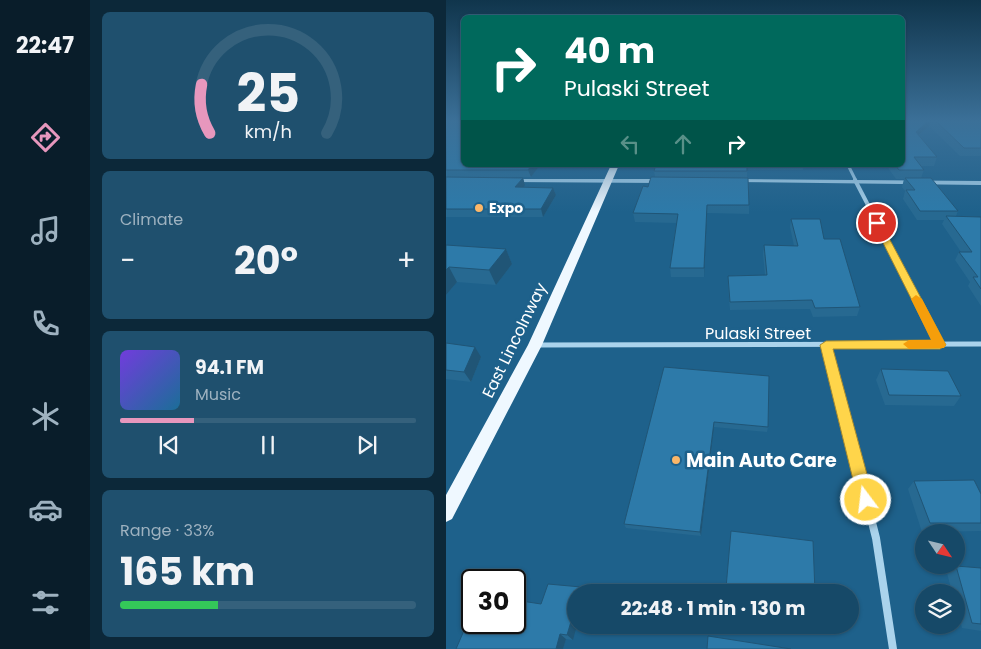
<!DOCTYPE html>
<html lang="en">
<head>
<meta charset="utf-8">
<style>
  body { margin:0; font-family:Poppins,sans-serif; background:#1f506e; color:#f1f3f6; height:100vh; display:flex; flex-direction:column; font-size:19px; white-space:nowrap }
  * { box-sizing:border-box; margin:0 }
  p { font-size:16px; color:#9eb2c0 }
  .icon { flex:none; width:28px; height:28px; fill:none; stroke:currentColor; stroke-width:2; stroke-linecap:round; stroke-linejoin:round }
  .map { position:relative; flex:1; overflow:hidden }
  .side { display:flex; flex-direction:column; gap:12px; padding:12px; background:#0c2839; width:356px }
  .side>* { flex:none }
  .banner { position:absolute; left:15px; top:15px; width:444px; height:152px; border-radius:8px; box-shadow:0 1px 4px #0004,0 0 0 1px #35617c; background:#00695c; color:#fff; overflow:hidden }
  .needle { width:32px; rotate:125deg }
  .buttons { position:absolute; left:469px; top:524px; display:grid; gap:10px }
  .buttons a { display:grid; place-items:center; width:50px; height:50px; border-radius:50%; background:#164968; box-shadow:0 1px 4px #0004,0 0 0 1px #35617c; font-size:25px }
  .speed { position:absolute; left:15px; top:569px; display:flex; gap:10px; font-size:25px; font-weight:700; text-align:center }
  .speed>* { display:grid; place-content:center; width:65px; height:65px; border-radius:50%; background:#164968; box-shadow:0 1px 4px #0004,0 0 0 1px #35617c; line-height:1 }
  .speed .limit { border:2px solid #111; border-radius:8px; background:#fff; color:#111 }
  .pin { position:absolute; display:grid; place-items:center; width:42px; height:42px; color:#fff; margin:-21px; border:2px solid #fff; border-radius:50%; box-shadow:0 1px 5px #0007 }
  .me { position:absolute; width:55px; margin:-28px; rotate:345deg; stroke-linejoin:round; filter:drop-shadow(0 0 4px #0008) }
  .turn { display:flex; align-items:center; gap:18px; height:105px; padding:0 20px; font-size:22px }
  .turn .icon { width:65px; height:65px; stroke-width:2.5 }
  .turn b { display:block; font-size:35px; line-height:42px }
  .lanes { display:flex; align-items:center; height:48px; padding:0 20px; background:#0003; justify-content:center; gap:25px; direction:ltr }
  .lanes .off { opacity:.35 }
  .big { font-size:38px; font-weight:700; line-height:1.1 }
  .side .widget { flex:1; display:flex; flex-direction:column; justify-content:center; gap:8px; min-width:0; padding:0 18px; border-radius:8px; background:#1f506e }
  .side .dial { align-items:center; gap:0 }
  .dial svg { height:130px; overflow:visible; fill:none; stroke:#35617c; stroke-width:7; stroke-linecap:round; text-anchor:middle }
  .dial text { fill:#f1f3f6; stroke:none }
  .song { display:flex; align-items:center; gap:15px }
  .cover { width:60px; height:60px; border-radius:8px; background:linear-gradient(135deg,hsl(260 70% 55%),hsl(200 70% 35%)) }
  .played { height:5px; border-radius:2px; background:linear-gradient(90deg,#e797bd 25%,#35617c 25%) }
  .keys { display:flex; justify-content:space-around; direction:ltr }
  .heat { display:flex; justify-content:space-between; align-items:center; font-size:28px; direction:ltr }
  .charge { height:8px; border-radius:4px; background:linear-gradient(90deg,#34c759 33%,#35617c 0) }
  .trip { position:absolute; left:121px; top:584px; width:292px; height:50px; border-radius:25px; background:#164968; box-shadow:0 1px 4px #0004,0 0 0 1px #35617c; font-weight:700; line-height:50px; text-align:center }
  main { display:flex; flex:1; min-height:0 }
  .dock { display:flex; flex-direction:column; width:90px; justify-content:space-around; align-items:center; background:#091d2a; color:#9eb2c0 }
  .dock .icon { width:35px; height:35px }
  .dock .on { color:#e797bd }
  .dock b { font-size:22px; color:#f1f3f6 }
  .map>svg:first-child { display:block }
</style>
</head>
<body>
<main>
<nav class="dock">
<b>22:47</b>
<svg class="icon on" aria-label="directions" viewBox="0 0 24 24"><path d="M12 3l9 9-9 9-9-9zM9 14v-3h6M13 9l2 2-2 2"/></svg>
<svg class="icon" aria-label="music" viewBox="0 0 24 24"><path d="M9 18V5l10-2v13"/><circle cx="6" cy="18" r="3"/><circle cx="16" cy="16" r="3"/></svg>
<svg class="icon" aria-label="phone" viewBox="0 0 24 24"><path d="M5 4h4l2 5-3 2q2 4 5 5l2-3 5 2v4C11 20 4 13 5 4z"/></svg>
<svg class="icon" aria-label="climate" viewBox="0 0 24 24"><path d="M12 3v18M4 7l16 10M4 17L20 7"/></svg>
<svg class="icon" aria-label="car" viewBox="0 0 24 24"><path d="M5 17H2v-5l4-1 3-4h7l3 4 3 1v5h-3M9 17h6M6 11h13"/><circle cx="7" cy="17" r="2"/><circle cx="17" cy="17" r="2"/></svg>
<svg class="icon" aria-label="filters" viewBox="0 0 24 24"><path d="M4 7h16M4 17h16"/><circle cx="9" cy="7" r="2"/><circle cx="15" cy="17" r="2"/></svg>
</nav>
<section class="side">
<div class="widget dial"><svg viewBox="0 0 100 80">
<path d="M14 69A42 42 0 1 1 86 69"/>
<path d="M14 69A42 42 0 0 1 9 39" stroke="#e797bd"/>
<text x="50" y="56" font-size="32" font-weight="700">25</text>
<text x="50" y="72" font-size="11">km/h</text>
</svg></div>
<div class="widget"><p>Climate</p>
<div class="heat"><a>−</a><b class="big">20°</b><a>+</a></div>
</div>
<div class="widget">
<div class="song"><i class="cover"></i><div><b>94.1 FM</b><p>Music</p></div></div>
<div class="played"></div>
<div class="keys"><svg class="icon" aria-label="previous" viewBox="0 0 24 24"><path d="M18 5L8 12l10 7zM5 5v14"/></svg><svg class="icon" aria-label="pause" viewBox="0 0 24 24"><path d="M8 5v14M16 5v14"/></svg><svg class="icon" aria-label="next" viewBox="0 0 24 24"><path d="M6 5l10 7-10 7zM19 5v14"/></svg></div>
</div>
<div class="widget"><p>Range · 33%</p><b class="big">165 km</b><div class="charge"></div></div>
</section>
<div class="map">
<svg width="535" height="649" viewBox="0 0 535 649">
  <rect width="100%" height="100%" fill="#1e618b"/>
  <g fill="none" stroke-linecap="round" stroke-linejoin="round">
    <!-- minor-far4 -->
    <path stroke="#aad3ec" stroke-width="3" d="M402,165L410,181"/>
    <!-- minor-far3 -->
    <path stroke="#aad3ec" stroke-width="4" d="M409,180L449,257"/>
    <!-- minor-far2 -->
    <path stroke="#aad3ec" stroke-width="5" d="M448,256L494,345
      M90,345L535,344
      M380,345L383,356"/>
    <!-- minor-far1 -->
    <path stroke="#aad3ec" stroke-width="6" d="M382,355L416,484"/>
    <!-- minor -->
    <path stroke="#aad3ec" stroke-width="8" d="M416,483L430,538L447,649"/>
    <!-- tertiary -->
    <path fill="#aad3ec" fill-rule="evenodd" d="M68,179H215L218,181L215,183L66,182L65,181Z
      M290,179L535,181V185L288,182V180Z"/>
    <!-- primary -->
    <path fill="#eff8ff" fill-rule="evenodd" d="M165,165H173L96,345L6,519L0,522V495L82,345Z"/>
  </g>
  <!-- wall -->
  <path fill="#276991" d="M0,121L18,165H94L85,177H0Z
    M456,121H535V156H514L483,126L473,135L491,157L488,166H475L478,170L475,178L512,211L510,216L535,217V306L522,286L524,282L509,260L513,252H515L496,224L498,220H471L457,199L459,191L456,187L458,179H450L440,165H456Z
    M210,165H358L357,170H301V178L303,205V214L261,213L258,277H225L224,268L230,223L189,222L187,213L202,187L209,177L208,171Z
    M0,177L77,178L79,185L77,187L107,188L110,195L97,217H0Z
    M345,219L378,239L414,307L411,316L367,317L364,309L284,310L282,285V276L319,275L317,254L318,245L348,246L344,227Z
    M0,245L60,249L66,264L50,285L11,282L0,295Z
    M0,343L35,357L25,382L0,379Z
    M218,367L322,427L321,432L268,427L255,536L180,528L178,524Z
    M435,369L515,396L508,406L439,405L430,380Z
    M468,481L535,494V531L476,532L462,489Z
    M285,531L369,592H280Z
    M510,566L535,568V631L516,628L510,606V592H506L501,573Z
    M95,604L127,640L120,639L117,649H10Z"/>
  <!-- shaded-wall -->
  <path fill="#205576" d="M482,121H485L483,126L467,140L470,132Z
    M86,165H94L85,177L82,170Z
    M77,178L79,185L72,195L69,187Z
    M107,188L110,195L97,217L95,209Z
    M261,205V213L258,277V268Z
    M60,249L66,264L50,285L43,270Z
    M3,267L11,282L0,295V270Z
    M29,347L35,357L25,382L18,372Z
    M268,422V427L255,536L254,532Z
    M135,587L140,592H134Z
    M130,605V625H131L127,640L121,635Z
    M114,634L120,639L117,649H110Z"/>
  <!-- building -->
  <path fill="#2d7aa9" stroke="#205576" d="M0,121H18V165H86L82,170H0Z
    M456,121H482L470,132L491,157H468L478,170H453L449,165H456Z
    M490,121H535V148H518Z
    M210,165H301V171H208Z
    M0,177L77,178L69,187L107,188L95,209H0Z
    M205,177L302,178L303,205H261L258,268H224L232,214L187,213L197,186L202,187Z
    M459,178H485L512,211H474L460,190H469Z
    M500,216L535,217V289L527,277H532L513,252H526Z
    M345,219H374L378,239H394L414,307L369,308L366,300L284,302L282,276L321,275L318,245L352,246Z
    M0,245L60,249L43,270L3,267L0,270Z
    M0,343L29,347L18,372L0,370Z
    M218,367L323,376L322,427L268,422L254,532L178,524Z
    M435,369L502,371L515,396L443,395Z
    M528,480L535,494V523H484L468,481Z
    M285,531L367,541L369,592H314L280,588Z
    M510,566L535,568V624L526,623Z
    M102,584L135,587L134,592H130V605L121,635L114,634L110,649H10L26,612V622H69V600L95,604Z
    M262,636L345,649H261Z"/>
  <!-- sky -->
  <linearGradient id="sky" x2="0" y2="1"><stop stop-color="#10354c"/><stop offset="0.57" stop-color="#3b7098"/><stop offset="1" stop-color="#3b7098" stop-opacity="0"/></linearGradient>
  <rect width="535" height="212" fill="url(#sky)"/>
  <!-- route -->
  <path fill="#ffd54a" stroke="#a68a30" d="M431,220L435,223L500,345L494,349H387L428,500L426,506L420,509L414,506L412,500L374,345L380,341L486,340L427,223Z"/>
  <!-- slow -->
  <path fill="#f59e0b" d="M470,295L476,299L500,345L498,348L463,349L457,344L463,340H485L465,299Z"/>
  <!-- markers -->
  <g fill="#fbb769" stroke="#1e618b" stroke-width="2">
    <circle cx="33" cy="208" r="5"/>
    <circle cx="230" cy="460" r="5"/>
  </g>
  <g text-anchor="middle" stroke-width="5" stroke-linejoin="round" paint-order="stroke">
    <!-- far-poi labels -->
    <g font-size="14" font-weight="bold" fill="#fff" stroke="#1e618b" text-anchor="start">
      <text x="43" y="213">Expo</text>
    </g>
    <!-- street labels -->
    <g font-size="16" fill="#fff" stroke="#1e618b">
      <text x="312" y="339">Pulaski Street</text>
      <text transform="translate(68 340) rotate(-64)" y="6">East Lincolnway</text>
    </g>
    <!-- near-poi labels -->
    <g font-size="19" font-weight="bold" fill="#fff" stroke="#1e618b" text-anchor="start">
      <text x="240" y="467">Main Auto Care</text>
    </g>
  </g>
</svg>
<div class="buttons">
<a><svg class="needle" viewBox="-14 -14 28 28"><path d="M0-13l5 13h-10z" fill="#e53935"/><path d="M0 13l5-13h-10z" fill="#9eb2c0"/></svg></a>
<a><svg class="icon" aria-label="layers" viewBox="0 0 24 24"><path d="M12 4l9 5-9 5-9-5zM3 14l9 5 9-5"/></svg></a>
</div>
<div class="speed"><div class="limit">30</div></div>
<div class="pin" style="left:431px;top:223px;background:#d93025"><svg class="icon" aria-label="arrive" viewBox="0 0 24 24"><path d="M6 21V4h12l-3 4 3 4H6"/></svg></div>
<svg class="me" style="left:420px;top:500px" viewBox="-20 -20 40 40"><circle r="17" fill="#ffd54a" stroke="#fff" stroke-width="3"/><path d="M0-11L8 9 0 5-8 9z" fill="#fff"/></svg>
<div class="trip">22:48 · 1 min · 130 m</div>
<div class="banner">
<div class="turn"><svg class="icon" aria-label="right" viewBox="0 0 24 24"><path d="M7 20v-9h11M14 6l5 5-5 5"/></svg><div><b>40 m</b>Pulaski Street</div></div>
<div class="lanes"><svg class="icon off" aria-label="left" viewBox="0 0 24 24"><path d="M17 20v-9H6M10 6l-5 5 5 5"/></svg><svg class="icon off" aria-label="ahead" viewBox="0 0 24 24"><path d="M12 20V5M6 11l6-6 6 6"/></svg><svg class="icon" aria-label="right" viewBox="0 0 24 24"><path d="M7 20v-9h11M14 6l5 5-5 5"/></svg></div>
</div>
</div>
</main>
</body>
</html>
